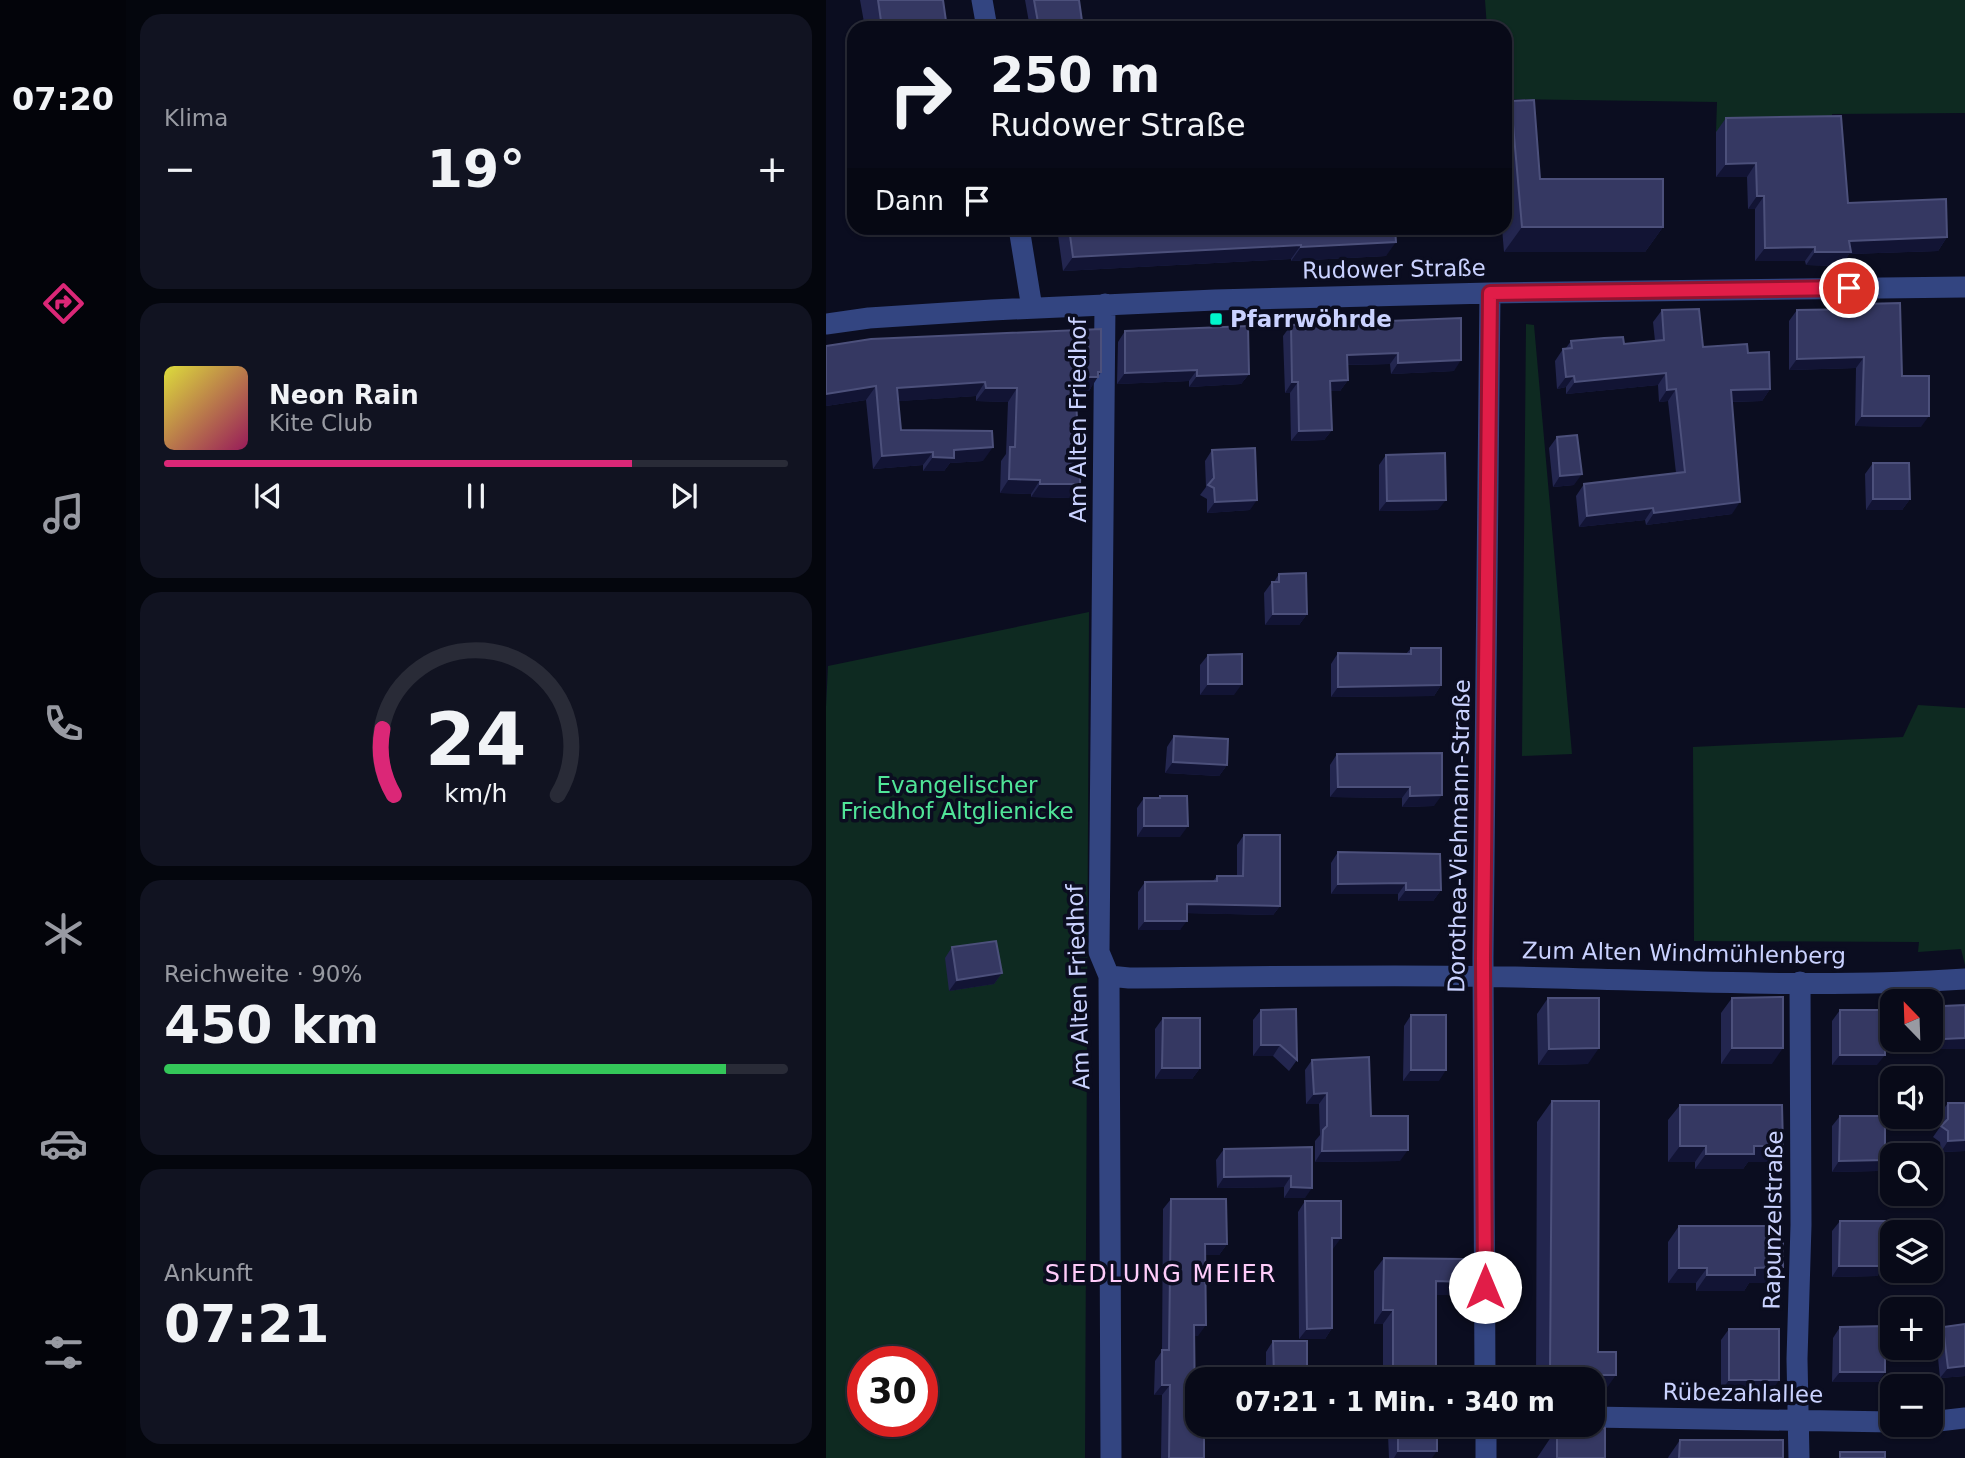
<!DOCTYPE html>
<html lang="de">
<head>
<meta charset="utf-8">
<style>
  body { margin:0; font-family:"DejaVu Sans",sans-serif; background:#111321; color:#f1f3f6; height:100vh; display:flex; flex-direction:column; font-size:26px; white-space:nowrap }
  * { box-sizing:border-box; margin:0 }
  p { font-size:23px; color:#989aa2 }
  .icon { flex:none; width:38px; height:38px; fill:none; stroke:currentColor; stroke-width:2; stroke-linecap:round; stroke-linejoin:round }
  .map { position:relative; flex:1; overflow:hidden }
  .side { display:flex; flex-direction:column; gap:14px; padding:14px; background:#04060d; width:700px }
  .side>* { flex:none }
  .hud { position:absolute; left:21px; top:21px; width:665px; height:214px; border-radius:21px; box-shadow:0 2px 5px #0004,0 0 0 2px #292b37; background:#080a18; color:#f1f3f6; overflow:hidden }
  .needle { width:46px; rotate:337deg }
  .buttons { position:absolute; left:1054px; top:989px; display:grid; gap:14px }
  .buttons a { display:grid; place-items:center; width:63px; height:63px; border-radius:14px; background:#080a18; box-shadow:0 2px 5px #0004,0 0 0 2px #292b37; font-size:35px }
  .speed { position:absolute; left:21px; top:1346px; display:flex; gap:14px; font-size:35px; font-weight:700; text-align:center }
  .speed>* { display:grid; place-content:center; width:91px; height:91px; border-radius:50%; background:#080a18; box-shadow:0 2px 5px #0004,0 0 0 2px #292b37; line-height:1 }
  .speed .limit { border:10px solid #d22; background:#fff; color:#111 }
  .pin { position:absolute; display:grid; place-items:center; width:60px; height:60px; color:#fff; margin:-30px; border:4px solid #fff; border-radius:50%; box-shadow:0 2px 7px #0007 }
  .me { position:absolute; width:77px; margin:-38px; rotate:0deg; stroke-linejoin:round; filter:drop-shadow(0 0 5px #0008) }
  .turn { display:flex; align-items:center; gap:24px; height:147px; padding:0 28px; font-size:32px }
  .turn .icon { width:91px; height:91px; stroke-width:2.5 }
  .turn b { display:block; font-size:49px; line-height:60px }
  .then { display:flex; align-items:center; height:66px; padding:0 28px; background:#0003; gap:14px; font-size:26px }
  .big { font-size:52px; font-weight:600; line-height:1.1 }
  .side .card { flex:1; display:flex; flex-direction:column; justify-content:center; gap:10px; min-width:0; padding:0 24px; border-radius:21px; background:#111321 }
  .side .dial { align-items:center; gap:0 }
  .dial svg { height:182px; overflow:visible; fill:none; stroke:#292b37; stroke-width:7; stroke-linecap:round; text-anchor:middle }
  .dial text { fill:#f1f3f6; stroke:none }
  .song { display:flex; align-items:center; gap:21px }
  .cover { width:84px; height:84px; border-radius:10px; background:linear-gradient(135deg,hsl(60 70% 55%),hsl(330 70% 35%)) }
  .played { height:7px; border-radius:4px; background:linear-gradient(90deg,#db2777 75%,#292b37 75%) }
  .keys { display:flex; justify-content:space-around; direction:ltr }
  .heat { display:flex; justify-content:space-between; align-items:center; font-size:38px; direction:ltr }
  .charge { height:10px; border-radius:5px; background:linear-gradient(90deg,#34c759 90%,#292b37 0) }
  .trip { position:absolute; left:359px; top:1367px; width:420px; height:70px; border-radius:21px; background:#080a18; box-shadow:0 2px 5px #0004,0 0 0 2px #292b37; font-weight:600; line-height:70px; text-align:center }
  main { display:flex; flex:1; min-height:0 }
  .menu { display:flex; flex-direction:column; width:126px; justify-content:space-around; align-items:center; background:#03040a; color:#989aa2 }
  .menu .icon { width:49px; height:49px }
  .menu .active { color:#db2777 }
  .menu b { font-size:32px; color:#f1f3f6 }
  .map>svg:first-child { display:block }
</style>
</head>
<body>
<main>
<nav class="menu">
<b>07:20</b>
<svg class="icon active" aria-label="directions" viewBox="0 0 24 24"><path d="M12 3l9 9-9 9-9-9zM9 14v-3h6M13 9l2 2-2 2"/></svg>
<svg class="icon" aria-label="music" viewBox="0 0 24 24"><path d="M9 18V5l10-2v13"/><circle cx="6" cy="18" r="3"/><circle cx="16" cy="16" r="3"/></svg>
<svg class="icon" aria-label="phone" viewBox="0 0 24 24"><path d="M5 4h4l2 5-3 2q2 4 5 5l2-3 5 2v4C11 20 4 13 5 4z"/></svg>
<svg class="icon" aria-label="climate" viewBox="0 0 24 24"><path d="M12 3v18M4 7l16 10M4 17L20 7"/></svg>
<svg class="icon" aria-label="car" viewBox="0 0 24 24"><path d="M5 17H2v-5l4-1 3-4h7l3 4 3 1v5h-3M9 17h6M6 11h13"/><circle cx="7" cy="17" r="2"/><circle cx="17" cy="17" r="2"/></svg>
<svg class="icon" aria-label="filters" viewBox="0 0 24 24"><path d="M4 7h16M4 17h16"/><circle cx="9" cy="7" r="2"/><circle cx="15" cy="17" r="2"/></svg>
</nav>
<section class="side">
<div class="card"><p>Klima</p>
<div class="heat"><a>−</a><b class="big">19°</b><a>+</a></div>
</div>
<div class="card">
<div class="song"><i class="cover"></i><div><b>Neon Rain</b><p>Kite Club</p></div></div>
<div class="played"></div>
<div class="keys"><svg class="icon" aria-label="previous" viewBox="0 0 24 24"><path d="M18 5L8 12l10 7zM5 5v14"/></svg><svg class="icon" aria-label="pause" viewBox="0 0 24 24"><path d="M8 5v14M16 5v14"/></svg><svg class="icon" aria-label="next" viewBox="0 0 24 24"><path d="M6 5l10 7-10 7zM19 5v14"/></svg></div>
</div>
<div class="card dial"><svg viewBox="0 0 100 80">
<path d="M14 69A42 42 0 1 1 86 69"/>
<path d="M14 69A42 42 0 0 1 9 40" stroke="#db2777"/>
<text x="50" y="56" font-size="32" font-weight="700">24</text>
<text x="50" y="72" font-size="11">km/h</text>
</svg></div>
<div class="card"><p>Reichweite · 90%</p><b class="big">450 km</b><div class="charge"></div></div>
<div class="card"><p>Ankunft</p><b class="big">07:21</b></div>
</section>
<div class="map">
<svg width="1139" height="1458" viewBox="0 0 1139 1458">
  <rect width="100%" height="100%" fill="#0b0d20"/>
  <!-- green -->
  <path fill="#0e2a21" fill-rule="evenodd" d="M659,0H1139V113L1006,114V130L890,132L891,102L679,99V28H661Z
    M700,324L708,325L746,754L696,756Z
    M263,612L259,1458H0V707L2,666ZM37,1362H96V1421H37Z
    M1092,705L1139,708V965L1135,949L1092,952L1093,942L868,941L867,747L1077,737Z"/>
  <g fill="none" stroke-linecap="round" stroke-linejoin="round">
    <!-- minor -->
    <path stroke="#334581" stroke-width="21" d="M156,0L161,28
      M193,228L206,308
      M279,304L273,952L283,976L285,1458
      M0,324L43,318L166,310L389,300L664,293L1139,287
      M283,976L303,978C432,977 561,974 689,977C839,980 990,989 1139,979
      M659,1379L657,958L664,293
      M766,1417L1066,1422
      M1104,1422L1139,1418
      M660,1458V1424
      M973,1458L971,1359L975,1225L974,982"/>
  </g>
  <!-- wall -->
  <path fill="#23264f" d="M34,0H117L121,28H39Z
    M199,0H253L257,28H204Z
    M685,101L714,179L837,227L819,252H678L676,228H679V110Z
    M900,118L1022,203L1121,237L1112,251L1023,254L1015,266L980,265L979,261H929V209H922L921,177H890V132Z
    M231,228H569L560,256L465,261V259L237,271Z
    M1037,304L1076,376L1095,427L1029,426L1030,368L963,370V321L971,310L1033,309Z
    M836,310L877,347L922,353L944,389L936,401L906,402V514L820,525L819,520L753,527L750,496L758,484L850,473L842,401L833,402L832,385L740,394V387L731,389L729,361L737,349L740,348L745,341L798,344L829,341L827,322Z
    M635,318L628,371L565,374L564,364L521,365L522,380L514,391H504L506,430L498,440L465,441L464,393H459L457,336L465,325Z
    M299,331L423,374L415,384L363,387V381L291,384L292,342Z
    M0,346L272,375L263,391H250L254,484L245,498L205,497V494L174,493L175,461L180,454L182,402L150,401V396L72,401L75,430L157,461L124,463L118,471H97V465L47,469L40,400L0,406Z
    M731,437L748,485L727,487L723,448Z
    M386,450L424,510L381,513V499L374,495L380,487L379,461Z
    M560,455L612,510L553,511V465Z
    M1047,463L1084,499L1076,510H1040L1039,474Z
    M453,574L481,614L473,625H439L438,593L446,582H448Z
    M585,648L615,685L608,696L505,697V664L512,653L580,654Z
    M382,655L408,695H374V665Z
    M348,736L401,765L393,776L339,773L341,747Z
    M616,753L608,806L576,807V798L504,797V765L511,754Z
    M334,796L354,837H311V808L318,798H333Z
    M418,835L454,906L447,915L361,913L354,930H312V892L319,882L387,881L391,876H411V845Z
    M512,852L615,890L607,901H572V894H505V863Z
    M126,947L176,973L168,984L123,991L119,958Z
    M722,998L762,1064L712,1065L711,1014Z
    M906,998L946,1064H895V1013Z
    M1118,1006L1139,1049H1110V1016Z
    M435,1010L471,1060L463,1071L447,1056H427V1020Z
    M1014,1010L1051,1065H1006V1021Z
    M585,1015L613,1081H577L578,1026Z
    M337,1018L374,1068L366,1079H329V1029Z
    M486,1060L545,1116L574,1161L489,1162V1141L494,1135L493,1104H480L479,1070Z
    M726,1101L772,1352L775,1396L766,1379H710L711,1122Z
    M1122,1103H1139V1151L1115,1152L1114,1142L1107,1137L1114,1127V1114Z
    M854,1105L957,1146L946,1162H922L917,1169H869V1162H842V1120Z
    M1014,1116L1059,1160L1051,1171L1006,1172V1126Z
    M486,1147L479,1198H458V1187L391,1188L390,1160L398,1149Z
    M345,1199L401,1244L393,1255H379L372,1336H368L369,1409L378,1458H335L336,1395H328L329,1361L336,1351L337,1209Z
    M479,1201L507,1249H506V1328L499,1339H473L472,1212Z
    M1014,1221L1059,1266L1051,1276L1006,1277V1231Z
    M853,1226L957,1267L946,1283H923L918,1291H870V1283H842V1242Z
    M558,1258L628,1295H610V1379H557V1324H548V1271Z
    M1139,1324V1376L1114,1378L1110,1338L1117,1327Z
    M1014,1327L1059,1372L1052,1382H1006L1007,1338Z
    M903,1329L946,1391H895V1340Z
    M447,1341L479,1379H440V1352Z
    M566,1424H611L606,1458H563L562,1435L566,1430Z
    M731,1428L779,1458H711Z
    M854,1440L957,1458H842L843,1456Z"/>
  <!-- shaded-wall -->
  <path fill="#121434" d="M930,163L921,177H890L900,164Z
    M931,196H938L929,209H922Z
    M696,227H837L819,252H678Z
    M1121,237L1112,251L1023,254L1015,266L980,265L989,252L1023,241Z
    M570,242L560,256L465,261L475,247Z
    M475,245L465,259L237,271L247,257Z
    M989,247L979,261H929L939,248Z
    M572,353L564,364L513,365L521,355Z
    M1038,357L1030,368L963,370L971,359Z
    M635,360L628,371L565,374L572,363Z
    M371,370L363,381L291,384L299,373Z
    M275,372L263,391H240L249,377Z
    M840,373L832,385L740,394L749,382Z
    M423,374L415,384L363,387L371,376Z
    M748,376L740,387L731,389L740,377Z
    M522,380L514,391H496L504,381Z
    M159,382L150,396L61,402L71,388Z
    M466,382H472L464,393H459Z
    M50,386L40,400L0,406V394Z
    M160,388H191L182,402L150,401Z
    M850,389L842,401L833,402L841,390Z
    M944,389L936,401L897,402L905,390Z
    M1036,416H1103L1095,427L1029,426Z
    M506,430L498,440L465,441L473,431Z
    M167,447L157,461L124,463L118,471H97L107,457L128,450Z
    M107,452L97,465L47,469L56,456Z
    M756,474L748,485L727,487L734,476Z
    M183,479L214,480L205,494L174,493Z
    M214,484H254L245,498L205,497Z
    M1047,499H1084L1076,510H1040Z
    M431,500L424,510L381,513L389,502Z
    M620,500L612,510L553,511L561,501Z
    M914,502L906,514L820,525L828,513Z
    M827,508L819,520L753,527L761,516Z
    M447,614H481L473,625H439Z
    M382,684H416L408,695H374Z
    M615,685L608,696L505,697L512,687Z
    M347,762L401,765L393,776L339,773Z
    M512,787H584L576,798L504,797Z
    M616,795L608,806L576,807L584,796Z
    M318,826H362L354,837H311Z
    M580,883L572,894H505L512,884Z
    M580,890H615L607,901H572Z
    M361,904L454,906L447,915L354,913Z
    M319,921H361L354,930H312Z
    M176,973L168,984L123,991L131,980Z
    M1139,1038V1049H1110L1118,1039Z
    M435,1045H454L447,1056H427Z
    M773,1048L762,1064L712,1065L723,1049Z
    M906,1048H957L946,1064H895Z
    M1014,1055H1059L1051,1065H1006Z
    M336,1068H374L366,1079H329Z
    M585,1070H620L613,1081H577Z
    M501,1093L493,1104H480L488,1094Z
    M1139,1140V1151L1115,1152L1122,1141Z
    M854,1146H880L869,1162H842Z
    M928,1146H957L946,1162H922L917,1169H869L880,1154Z
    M582,1150L574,1161L489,1162L496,1151Z
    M1059,1160L1051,1171L1006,1172L1013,1161Z
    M465,1176L458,1187L391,1188L398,1177Z
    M465,1187L486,1188L479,1198H458Z
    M506,1238H515L507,1249H498Z
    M379,1244H401L393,1255H372Z
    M1013,1266H1059L1051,1276L1006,1277Z
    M957,1267L946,1283H923L918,1291H870L881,1275L929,1268Z
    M853,1268H881L870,1283H842Z
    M610,1281L637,1282L628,1295H600Z
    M557,1310H567L557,1324H548Z
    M368,1325H380L372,1336H360Z
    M506,1328L499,1339H473L481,1329Z
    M1139,1366V1376L1114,1378L1122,1368Z
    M567,1370H576L569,1379H560Z
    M1014,1372H1059L1052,1382H1006Z
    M724,1375H790L775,1396H766V1379H722Z
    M448,1376H481L479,1379H446Z
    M903,1380H953L946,1391H895Z
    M336,1385H344L336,1395H328Z
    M572,1451H611L606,1458H568Z"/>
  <!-- building -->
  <path fill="#353862" stroke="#4c507b" stroke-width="2" d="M52,0H117L121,28H56Z
    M208,0H253L257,28H213Z
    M708,100L714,179H837V227H696L685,101Z
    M1015,116L1022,203L1120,199L1121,237L1023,241L1025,252H989V247L939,248L938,196H931L930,163L900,164V118Z
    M243,228H569L570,242L475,247V245L247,257Z
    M1074,303L1076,376H1103V416H1036L1038,357L971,359V310L1036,309L1037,304Z
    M873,309L877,347L921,344L922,353L943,352L944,389L905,390L914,502L828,513L827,508L761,516L758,484L859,472L850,389L841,390L840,373L749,382L748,376L740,377L737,349L746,348L745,341L778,338L797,337L798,344L838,340L836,310Z
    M635,318V360L572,363V353L521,355L522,380L504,381L506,430L473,431L472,382H466L465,325Z
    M422,326L423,374L371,376V370L299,373V331Z
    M275,329V372H272V377H249L251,419H256L254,484H214V480L183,479L184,447H189L191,388H160L159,382L71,388L75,430L166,431L167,447L128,450V458L107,457V452L56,456L50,386L0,394V346L45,339Z
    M751,435L756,474L734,476L731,437Z
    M429,448L431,500L389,502L388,488L382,485L388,478L386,450Z
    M619,453L620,500L561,501L560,455Z
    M1047,463H1083L1084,499H1047Z
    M480,573L481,614H447L446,582H453V574Z
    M585,648H615V685L512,687V653L585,654Z
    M416,654V684H382V655Z
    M348,736L402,739L401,765L347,762Z
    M616,753V795L584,796V787H512L511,754Z
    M334,796H361L362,826H318V798H334Z
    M418,835H454V906L361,904V921H319V882L391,881V876H417Z
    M512,852L614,854L615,890H580V883L512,884Z
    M170,941L176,973L131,980L126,947Z
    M957,997V1048H906V998Z
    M722,998H773V1048L723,1049Z
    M1139,1005V1038L1118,1039V1006Z
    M470,1009L471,1060L454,1045H435V1010Z
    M1014,1010H1059V1055H1014Z
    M585,1015H620V1070H585Z
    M337,1018H374V1068H336Z
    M543,1057L545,1116H582V1150L496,1151L497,1130L501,1126V1093L488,1094L486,1060Z
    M726,1101H773L772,1352H790V1375H724Z
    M1122,1103H1139V1140L1122,1141V1131L1115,1126L1122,1119Z
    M854,1105H956L957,1146H928V1154H880V1146H854Z
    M1014,1116H1059V1160L1013,1161Z
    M486,1147V1188L465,1187V1176L398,1177V1149Z
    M345,1199H400L401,1244H379L380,1325H368L369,1409H371V1424H378V1458H343L344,1385H336V1350H343Z
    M479,1201H515V1238H506V1328L481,1329Z
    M1014,1221H1059V1266H1013Z
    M853,1226H957V1267L929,1268V1275H881V1268H853Z
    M558,1258L637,1259V1282L610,1281V1379H575L576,1370H567V1310H557Z
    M1139,1324V1366L1122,1368L1117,1327Z
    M1059,1326V1372H1014V1327Z
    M903,1329H953V1380H903Z
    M447,1341H481V1376H448Z
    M572,1424H611V1451H572Z
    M731,1428H779V1458H731Z
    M854,1440H957V1458H853Z
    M1014,1452H1059V1458H1014Z"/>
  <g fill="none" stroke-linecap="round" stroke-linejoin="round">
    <!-- route casing -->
    <g stroke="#92132f" stroke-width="18">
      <path id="route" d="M659,1287L657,958L664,293L1023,288"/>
    </g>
    <!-- route -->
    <use href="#route" stroke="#e11d48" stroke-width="12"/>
  </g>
  <!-- markers -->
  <rect fill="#00f5cb" stroke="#0b0d20" stroke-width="2.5" x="383" y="312" width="14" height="14" rx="3.5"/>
  <g text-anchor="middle" stroke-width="7" stroke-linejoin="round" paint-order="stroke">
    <!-- street labels -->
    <g font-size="23" fill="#cad2ff" stroke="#0b0d20">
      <text transform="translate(568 269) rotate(-1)" y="8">Rudower Straße</text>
      <text transform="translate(252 420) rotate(-90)" y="8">Am Alten Friedhof</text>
      <text transform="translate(633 836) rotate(-89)" y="8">Dorothea-Viehmann-Straße</text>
      <text transform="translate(858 953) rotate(1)" y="8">Zum Alten Windmühlenberg</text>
      <text transform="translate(252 987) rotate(-92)" y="8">Am Alten Friedhof</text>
      <text transform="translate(947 1220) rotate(-89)" y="8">Rapunzelstraße</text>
      <text transform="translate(917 1393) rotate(1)" y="8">Rübezahlallee</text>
    </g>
    <!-- poi labels -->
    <g font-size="23" font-weight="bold" fill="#cad2ff" stroke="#0b0d20" text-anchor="start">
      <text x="404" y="327">Pfarrwöhrde</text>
    </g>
    <!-- park labels -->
    <g font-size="23" fill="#50e598" stroke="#0b0d20">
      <text x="131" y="793">Evangelischer<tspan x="131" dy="26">Friedhof Altglienicke</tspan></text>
    </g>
    <!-- neighbourhood labels -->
    <g font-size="24" letter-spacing="2" fill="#ffccfa" stroke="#0b0d20">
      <text x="335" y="1282">SIEDLUNG MEIER</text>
    </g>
  </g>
</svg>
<div class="buttons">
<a><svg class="needle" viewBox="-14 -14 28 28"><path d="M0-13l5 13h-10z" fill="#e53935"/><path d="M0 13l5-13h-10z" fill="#989aa2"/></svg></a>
<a><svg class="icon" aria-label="sound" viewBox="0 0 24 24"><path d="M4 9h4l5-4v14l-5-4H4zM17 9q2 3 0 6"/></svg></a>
<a><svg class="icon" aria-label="search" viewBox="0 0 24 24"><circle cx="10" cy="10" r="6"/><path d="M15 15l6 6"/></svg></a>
<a><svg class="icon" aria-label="layers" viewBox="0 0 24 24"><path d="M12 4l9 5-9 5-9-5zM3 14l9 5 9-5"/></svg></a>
<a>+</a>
<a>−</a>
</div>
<div class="speed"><div class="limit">30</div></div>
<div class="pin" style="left:1023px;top:288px;background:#d93025"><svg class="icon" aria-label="arrive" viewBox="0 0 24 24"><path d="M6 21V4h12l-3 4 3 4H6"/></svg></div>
<svg class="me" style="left:659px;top:1287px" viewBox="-20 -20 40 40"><circle r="19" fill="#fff"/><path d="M0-13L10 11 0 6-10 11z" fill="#e11d48"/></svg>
<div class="trip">07:21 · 1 Min. · 340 m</div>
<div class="hud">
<div class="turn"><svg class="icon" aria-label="right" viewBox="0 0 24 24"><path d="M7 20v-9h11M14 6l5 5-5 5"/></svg><div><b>250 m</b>Rudower Straße</div></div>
<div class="then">Dann<svg class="icon" aria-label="arrive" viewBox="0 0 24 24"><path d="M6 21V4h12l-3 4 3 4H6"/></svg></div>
</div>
</div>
</main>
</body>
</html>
